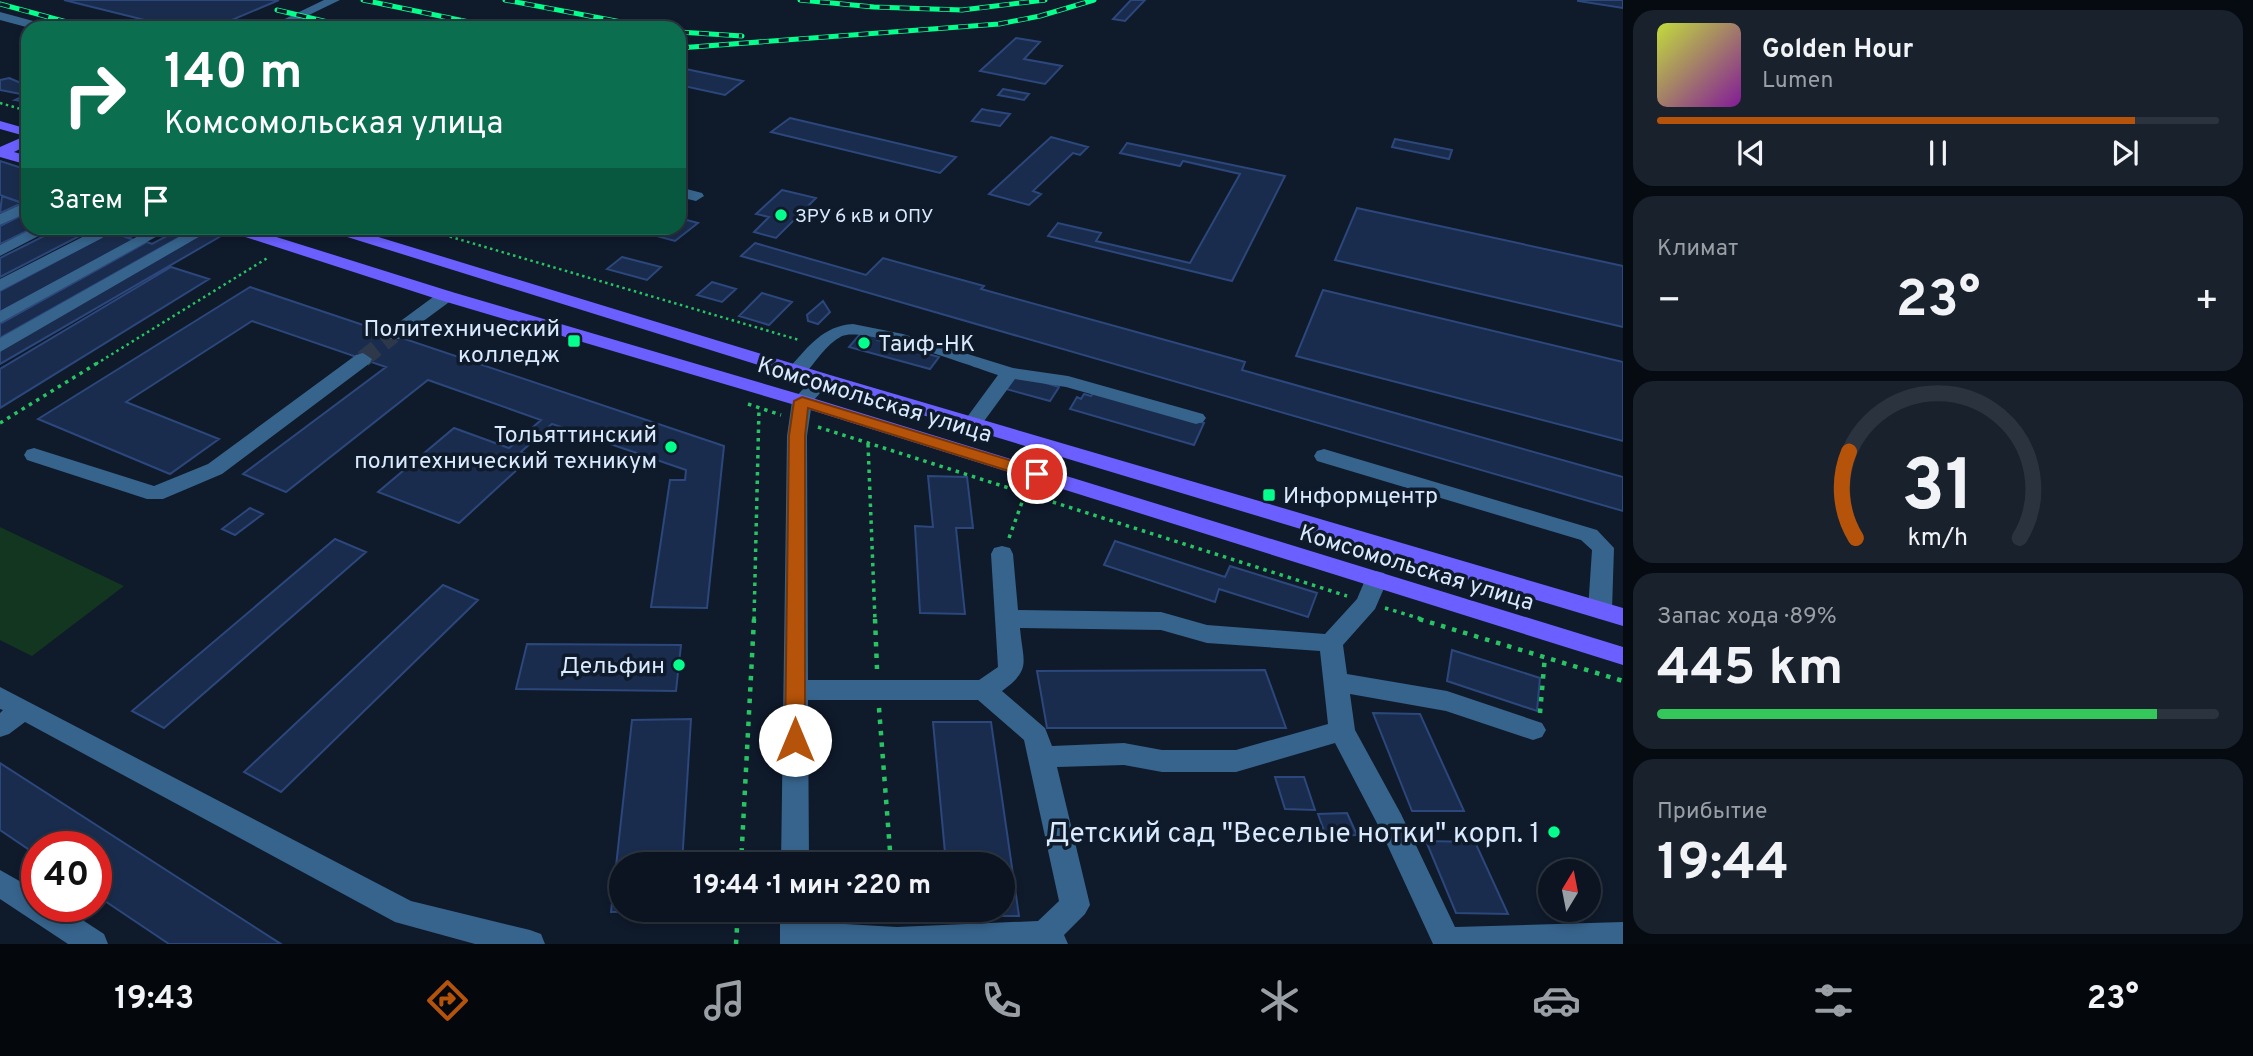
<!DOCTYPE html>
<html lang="ru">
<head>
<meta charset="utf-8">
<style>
  body { margin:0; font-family:Overpass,sans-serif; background:#19212d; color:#f1f3f6; height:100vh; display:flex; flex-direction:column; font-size:26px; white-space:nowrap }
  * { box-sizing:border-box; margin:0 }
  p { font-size:23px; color:#9a9ea5 }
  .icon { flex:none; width:38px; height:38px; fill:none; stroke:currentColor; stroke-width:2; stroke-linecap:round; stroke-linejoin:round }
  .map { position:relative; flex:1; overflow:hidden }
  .details { display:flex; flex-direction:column; gap:10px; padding:10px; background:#060b12; width:630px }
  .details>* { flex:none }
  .guide { position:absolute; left:21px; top:21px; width:665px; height:214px; border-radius:21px; box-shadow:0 4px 10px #0003,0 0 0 2px #2b333e; background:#0b6e4f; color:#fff; overflow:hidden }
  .needle { width:46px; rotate:10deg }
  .fabs { position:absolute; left:1538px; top:859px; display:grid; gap:14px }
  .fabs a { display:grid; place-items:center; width:63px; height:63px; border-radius:50%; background:#0b1420; box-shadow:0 4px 10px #0003,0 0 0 2px #2b333e; font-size:35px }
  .speed { position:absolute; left:21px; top:831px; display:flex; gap:14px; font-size:35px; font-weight:700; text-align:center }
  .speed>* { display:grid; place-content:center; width:91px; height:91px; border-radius:50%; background:#0b1420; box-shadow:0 4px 10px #0003,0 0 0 2px #2b333e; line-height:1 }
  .speed .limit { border:10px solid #d22; background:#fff; color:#111 }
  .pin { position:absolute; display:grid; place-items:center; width:60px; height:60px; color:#fff; margin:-30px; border:4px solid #fff; border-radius:50%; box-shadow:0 2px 7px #0007 }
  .me { position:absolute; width:77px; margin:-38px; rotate:0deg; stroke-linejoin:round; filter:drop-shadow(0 0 5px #0008) }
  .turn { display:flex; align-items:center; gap:24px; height:147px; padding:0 28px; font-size:32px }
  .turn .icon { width:91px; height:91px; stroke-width:2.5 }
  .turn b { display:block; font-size:49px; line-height:60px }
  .then { display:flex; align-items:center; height:66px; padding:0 28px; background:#0003; gap:14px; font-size:26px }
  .big { font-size:52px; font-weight:700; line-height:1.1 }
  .details .widget { flex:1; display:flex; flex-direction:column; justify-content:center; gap:10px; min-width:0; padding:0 24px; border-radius:21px; background:#19212d }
  .details .dial { align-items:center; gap:0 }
  .dial svg { height:182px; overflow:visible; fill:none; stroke:#2b333e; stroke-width:7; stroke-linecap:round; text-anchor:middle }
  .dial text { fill:#f1f3f6; stroke:none }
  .song { display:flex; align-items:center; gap:21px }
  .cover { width:84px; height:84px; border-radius:10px; background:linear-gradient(135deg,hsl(70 70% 55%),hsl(290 70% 35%)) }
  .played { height:7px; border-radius:4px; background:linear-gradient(90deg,#b45309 85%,#2b333e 85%) }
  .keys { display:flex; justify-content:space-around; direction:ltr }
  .heat { display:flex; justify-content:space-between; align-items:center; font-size:38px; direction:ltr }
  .charge { height:10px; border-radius:5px; background:linear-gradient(90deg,#34c759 89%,#2b333e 0) }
  .trip { position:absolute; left:609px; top:852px; width:406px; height:70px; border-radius:35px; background:#0b1420; box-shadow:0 4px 10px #0003,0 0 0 2px #2b333e; font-weight:700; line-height:70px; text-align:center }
  .menu { display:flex; height:112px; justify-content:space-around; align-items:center; background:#04080d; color:#9a9ea5 }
  .menu .icon { width:49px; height:49px }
  .menu .on { color:#b45309 }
  .menu b { font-size:32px; color:#f1f3f6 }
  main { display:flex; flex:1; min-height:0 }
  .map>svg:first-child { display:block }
</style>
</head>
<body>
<main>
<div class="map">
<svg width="1623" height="944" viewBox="0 0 1623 944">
  <rect width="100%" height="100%" fill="#0f1a2b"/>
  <!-- green -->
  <path fill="#123620" d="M0,527L124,586L32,656L0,640Z"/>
  <!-- building -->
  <path fill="#1a2c4d" stroke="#2b477b" stroke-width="2" d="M64,0H279L213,28H177Z
    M1131,0H1145L1125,21L1113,19Z
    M1578,0H1623V8L1578,1Z
    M1016,38L1040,42L1024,59L1062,66L1045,84L980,71Z
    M681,68L743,81L725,95L679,85Z
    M9,78L28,86V102L15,100L26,95L0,90V80Z
    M1003,89L1029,94L1024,100L998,95Z
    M982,109L986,110L1010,114L1000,126L972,121Z
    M790,118L956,157L940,173L771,132Z
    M1051,137L1088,147L1080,155L1073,153L1033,191L1041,194L1029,205L989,194Z
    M1395,139L1452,150L1449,159L1392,147Z
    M1127,143L1285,176L1232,281L1048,236L1058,223L1101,233L1096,241L1190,263L1240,174L1183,161L1180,166L1120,153Z
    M0,161L28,170V205L0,195Z
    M782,190L816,198L776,238L754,232L769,217L756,214Z
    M2,196L22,203L0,213Z
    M1357,208L1623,266V327L1335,260Z
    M28,212V228H33L0,244V226Z
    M679,218L698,223L675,241L627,228H679Z
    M60,228H95L0,277V258Z
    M97,228H148L129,238Z
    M182,228L194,229L0,338V324L147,242L152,244Z
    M207,231L221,236L0,364V350Z
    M111,232L134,240L0,312V291Z
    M755,243L866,275L883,258L984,286L981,289L1245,362L1242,370L1623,477V511L741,256Z
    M622,257L661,267L647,280L607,269Z
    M171,267L209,279L0,408V369Z
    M712,282L736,289L722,302L697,295Z
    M250,287L724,446L707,608L651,607L670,480H685L686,470L552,424L521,452L532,456L459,523L378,492L454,428L509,448L541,420L428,380L286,492L243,474L386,367L252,321L126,402L219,439L170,474L38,419Z
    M1323,290L1623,362V441L1296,356Z
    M762,293L792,302L769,325L739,316Z
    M823,301L830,312L818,324L808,321L807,315Z
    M862,332L881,338L878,340L939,357L930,369L849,347Z
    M1026,377L1059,387L1050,401L1006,389L1014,378Z
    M1094,392L1204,423L1194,445L1070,409L1077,397L1081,399L1084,394L1091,396Z
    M928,476L967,477L973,528H956L965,614L920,613L915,526L933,527Z
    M250,508L263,514L235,535L222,529Z
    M335,539L366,552L164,728L132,711Z
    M1115,541L1225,577L1230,566L1317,593L1308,617L1219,589L1215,602L1104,565Z
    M443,585L478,600L281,792L244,772Z
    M527,644L681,645L676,691L516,689Z
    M1452,650L1540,678L1537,711L1447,681Z
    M1265,670L1286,728H1047L1037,671Z
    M1373,713L1420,714L1464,811H1412Z
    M691,719L682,864H621V910L679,911L611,912L632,720Z
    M933,722H991L1019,916H951V910H1003V864H946Z
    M0,763L281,944H169L96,895V847H37V855L0,830Z
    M1275,777H1304L1315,810L1285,809Z
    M1347,813L1357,835L1326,836L1318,814Z
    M1426,841L1475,842L1508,914L1456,913Z"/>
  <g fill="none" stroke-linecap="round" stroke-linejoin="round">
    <!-- minor-tunnel -->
    <path stroke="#2d394b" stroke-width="17" stroke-dasharray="17 9" stroke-linecap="butt" d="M363,359L393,335"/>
    <!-- path-far2 -->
    <path stroke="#28c464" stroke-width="2.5" stroke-dasharray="2.5 3.5" stroke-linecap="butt" d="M0,103L28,111
      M421,228L799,340
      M96,364L269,257"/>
    <!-- path-far1 -->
    <path stroke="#28c464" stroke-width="3.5" stroke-dasharray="3.5 5" stroke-linecap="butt" d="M748,404L781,415
      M0,423L99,362
      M818,427L1347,596
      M868,444L875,620
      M1009,538L1025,494
      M1385,608L1425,620
      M754,620L759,408"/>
    <!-- path -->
    <path stroke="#28c464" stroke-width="4.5" stroke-dasharray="4.5 7" stroke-linecap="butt" d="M875,619L877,669
      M1419,619L1623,681
      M879,708L891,864
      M1540,713L1545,656
      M741,864L754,619
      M736,944L738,910"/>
    <!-- minor -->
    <path fill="#37648d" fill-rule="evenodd" d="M324,0H340L282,28H266Z
      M0,12L48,25L50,28H30L0,20Z
      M679,187L702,193L704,196L696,201L679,197Z
      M20,205L26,207L28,210L26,213L0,225V214Z
      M34,228H54L0,256V245Z
      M153,228H172L0,323V311Z
      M195,228H214L0,352V338Z
      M96,230L104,235L102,238L0,291V279Z
      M446,291L452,292L455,296L452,300L399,339H387L384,335L387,331L440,292Z
      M853,324L903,334L1013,368L1068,376L1203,414L1206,418L1203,422L1196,424L1066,387L1015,379L979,428H965L962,424L998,375C971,366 864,326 842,336C826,344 815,363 804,375H790L787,371L790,367C809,346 823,326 853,324Z
      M363,353L372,359L370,363L222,474L163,499H147L27,460L24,455L27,450L34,448L154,486L208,464L356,355Z
      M823,373L833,379L812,402L807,436L808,680H979L998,667L991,554L994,548L1002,546L1010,548L1013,554L1018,610L1161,612L1207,625L1325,634L1357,599L1368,573L1376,571L1384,573L1388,579L1375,609L1343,645L1347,674L1447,691L1542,723L1546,730L1542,737L1533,740L1446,711L1350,694L1355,730L1401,814L1455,927L1623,922V944H1433L1379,827L1335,743L1236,772H1162L1124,765L1057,767L1090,905L1085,914L1064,935L1068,944H780V910H810V922L897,927L1038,921L1059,901L1024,740L978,700H808L809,864H781L787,436L792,401L816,375ZM1020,628L1161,630L1207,643L1320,651L1328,724L1236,750H1162L1124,743L1052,746L1045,728L1002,691C1032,669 1023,663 1020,628Z
      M1324,449L1597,530L1614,548L1612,610L1608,616L1600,619L1592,616L1588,610L1592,550L1581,540L1317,461L1314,456L1317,451Z
      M0,687L411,901L530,930L541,934L545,944H475L395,922L25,722L9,734L0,737V713L3,710L0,709Z
      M0,870L37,891V906H61L104,934L108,944H68L0,899Z"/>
    <!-- major -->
    <path fill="#6b60ff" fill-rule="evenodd" d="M0,121L28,129V145L14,152L28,156V165L0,157V147L25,136L0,129Z
      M225,228H248L452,292L809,397L1623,647V665L795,405L440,300L227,231Z
      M326,228H349L830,375L1623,608V626L816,383L328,231Z"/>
    <!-- rail casing -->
    <g stroke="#05ff8d" stroke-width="5">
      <path id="rail" d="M363,0L498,28
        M505,0L653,28
        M800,0L874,7L962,10L1045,0
        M0,4L89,28
        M277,10L353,28
        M679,32L742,36
        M679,48L999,24L1040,16L1094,0"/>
    </g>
    <!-- rail -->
    <use href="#rail" stroke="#0f1a2b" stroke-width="3.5" stroke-dasharray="10" stroke-linecap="butt"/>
  </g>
  <!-- route -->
  <path fill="#b45309" stroke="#753606" stroke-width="2" d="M802,397L1042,470L1045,474L1042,478H1031L808,408L805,436V740L802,746L795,748L788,746L785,740L789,436L794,401Z"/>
  <!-- markers -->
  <g fill="#05ff8d" stroke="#0f1a2b" stroke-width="2.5">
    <circle cx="781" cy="215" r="7"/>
    <rect x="567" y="334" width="14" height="14" rx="3.5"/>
    <circle cx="864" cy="343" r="7"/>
    <circle cx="671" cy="447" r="7"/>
    <rect x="1262" y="488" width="14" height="14" rx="3.5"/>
    <circle cx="679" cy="665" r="7"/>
    <circle cx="1554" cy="832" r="7"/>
  </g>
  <g text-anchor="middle" stroke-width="7" stroke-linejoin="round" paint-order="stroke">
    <!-- far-poi labels -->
    <g font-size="19" fill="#d9eaff" stroke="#0f1a2b" text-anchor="start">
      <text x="795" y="222">ЗРУ 6 кВ и ОПУ</text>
    </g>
    <!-- poi labels -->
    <g font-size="23" fill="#d9eaff" stroke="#0f1a2b" text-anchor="end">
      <text x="560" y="336">Политехнический<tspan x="560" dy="26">колледж</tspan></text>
      <text x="878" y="351" text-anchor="start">Таиф-НК</text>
      <text x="657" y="442">Тольяттинский<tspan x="657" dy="26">политехнический техникум</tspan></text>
      <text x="1283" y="503" text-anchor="start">Информцентр</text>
      <text x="665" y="673">Дельфин</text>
    </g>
    <!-- street labels -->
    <g font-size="23" fill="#d9eaff" stroke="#0f1a2b">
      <text transform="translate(875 399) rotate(17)" y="8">Комсомольская улица</text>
      <text transform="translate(1417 567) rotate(17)" y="8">Комсомольская улица</text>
    </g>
    <!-- near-poi labels -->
    <g font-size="28" fill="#d9eaff" stroke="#0f1a2b" text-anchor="end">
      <text x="1540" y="842">Детский сад "Веселые нотки" корп. 1</text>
    </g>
  </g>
</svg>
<div class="fabs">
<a><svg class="needle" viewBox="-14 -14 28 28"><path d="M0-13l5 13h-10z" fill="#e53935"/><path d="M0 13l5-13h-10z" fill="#9a9ea5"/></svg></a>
</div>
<div class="speed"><div class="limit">40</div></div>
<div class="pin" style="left:1037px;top:474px;background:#d93025"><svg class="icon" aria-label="arrive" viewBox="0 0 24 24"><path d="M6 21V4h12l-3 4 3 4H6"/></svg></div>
<svg class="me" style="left:795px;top:740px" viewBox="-20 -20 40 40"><circle r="19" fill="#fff"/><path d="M0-13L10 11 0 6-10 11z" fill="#b45309"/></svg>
<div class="trip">19:44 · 1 мин · 220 m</div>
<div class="guide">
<div class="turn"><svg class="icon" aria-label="right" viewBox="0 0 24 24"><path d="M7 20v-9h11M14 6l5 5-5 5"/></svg><div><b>140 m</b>Комсомольская улица</div></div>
<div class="then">Затем<svg class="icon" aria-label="arrive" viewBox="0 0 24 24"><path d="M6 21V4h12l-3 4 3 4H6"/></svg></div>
</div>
</div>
<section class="details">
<div class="widget">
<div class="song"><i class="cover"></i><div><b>Golden Hour</b><p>Lumen</p></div></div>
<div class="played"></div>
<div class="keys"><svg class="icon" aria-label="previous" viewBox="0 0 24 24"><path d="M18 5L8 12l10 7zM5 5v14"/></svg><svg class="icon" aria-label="pause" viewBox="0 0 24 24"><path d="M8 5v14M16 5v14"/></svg><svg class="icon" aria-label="next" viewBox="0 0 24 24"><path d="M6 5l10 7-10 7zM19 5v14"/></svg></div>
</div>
<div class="widget"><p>Климат</p>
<div class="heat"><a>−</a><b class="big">23°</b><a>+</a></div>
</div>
<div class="widget dial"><svg viewBox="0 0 100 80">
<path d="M14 69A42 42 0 1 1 86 69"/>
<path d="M14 69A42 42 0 0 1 11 31" stroke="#b45309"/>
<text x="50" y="56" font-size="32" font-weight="700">31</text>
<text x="50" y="72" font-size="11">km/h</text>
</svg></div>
<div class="widget"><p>Запас хода · 89%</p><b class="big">445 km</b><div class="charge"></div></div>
<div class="widget"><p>Прибытие</p><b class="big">19:44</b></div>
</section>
</main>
<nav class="menu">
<b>19:43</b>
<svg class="icon on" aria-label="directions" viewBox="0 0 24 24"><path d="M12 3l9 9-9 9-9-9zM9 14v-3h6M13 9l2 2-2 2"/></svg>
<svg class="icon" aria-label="music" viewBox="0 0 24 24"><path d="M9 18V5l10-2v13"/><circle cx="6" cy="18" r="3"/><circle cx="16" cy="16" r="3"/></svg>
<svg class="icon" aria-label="phone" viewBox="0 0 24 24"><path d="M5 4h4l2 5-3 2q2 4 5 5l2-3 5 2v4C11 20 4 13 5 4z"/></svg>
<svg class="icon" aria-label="climate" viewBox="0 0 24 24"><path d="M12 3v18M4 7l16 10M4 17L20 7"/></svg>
<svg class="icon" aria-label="car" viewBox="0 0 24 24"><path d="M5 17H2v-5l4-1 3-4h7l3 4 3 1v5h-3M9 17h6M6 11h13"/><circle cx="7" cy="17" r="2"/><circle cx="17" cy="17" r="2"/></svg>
<svg class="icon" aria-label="filters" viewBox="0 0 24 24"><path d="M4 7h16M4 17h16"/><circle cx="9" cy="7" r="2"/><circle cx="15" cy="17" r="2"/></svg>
<b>23°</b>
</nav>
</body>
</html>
